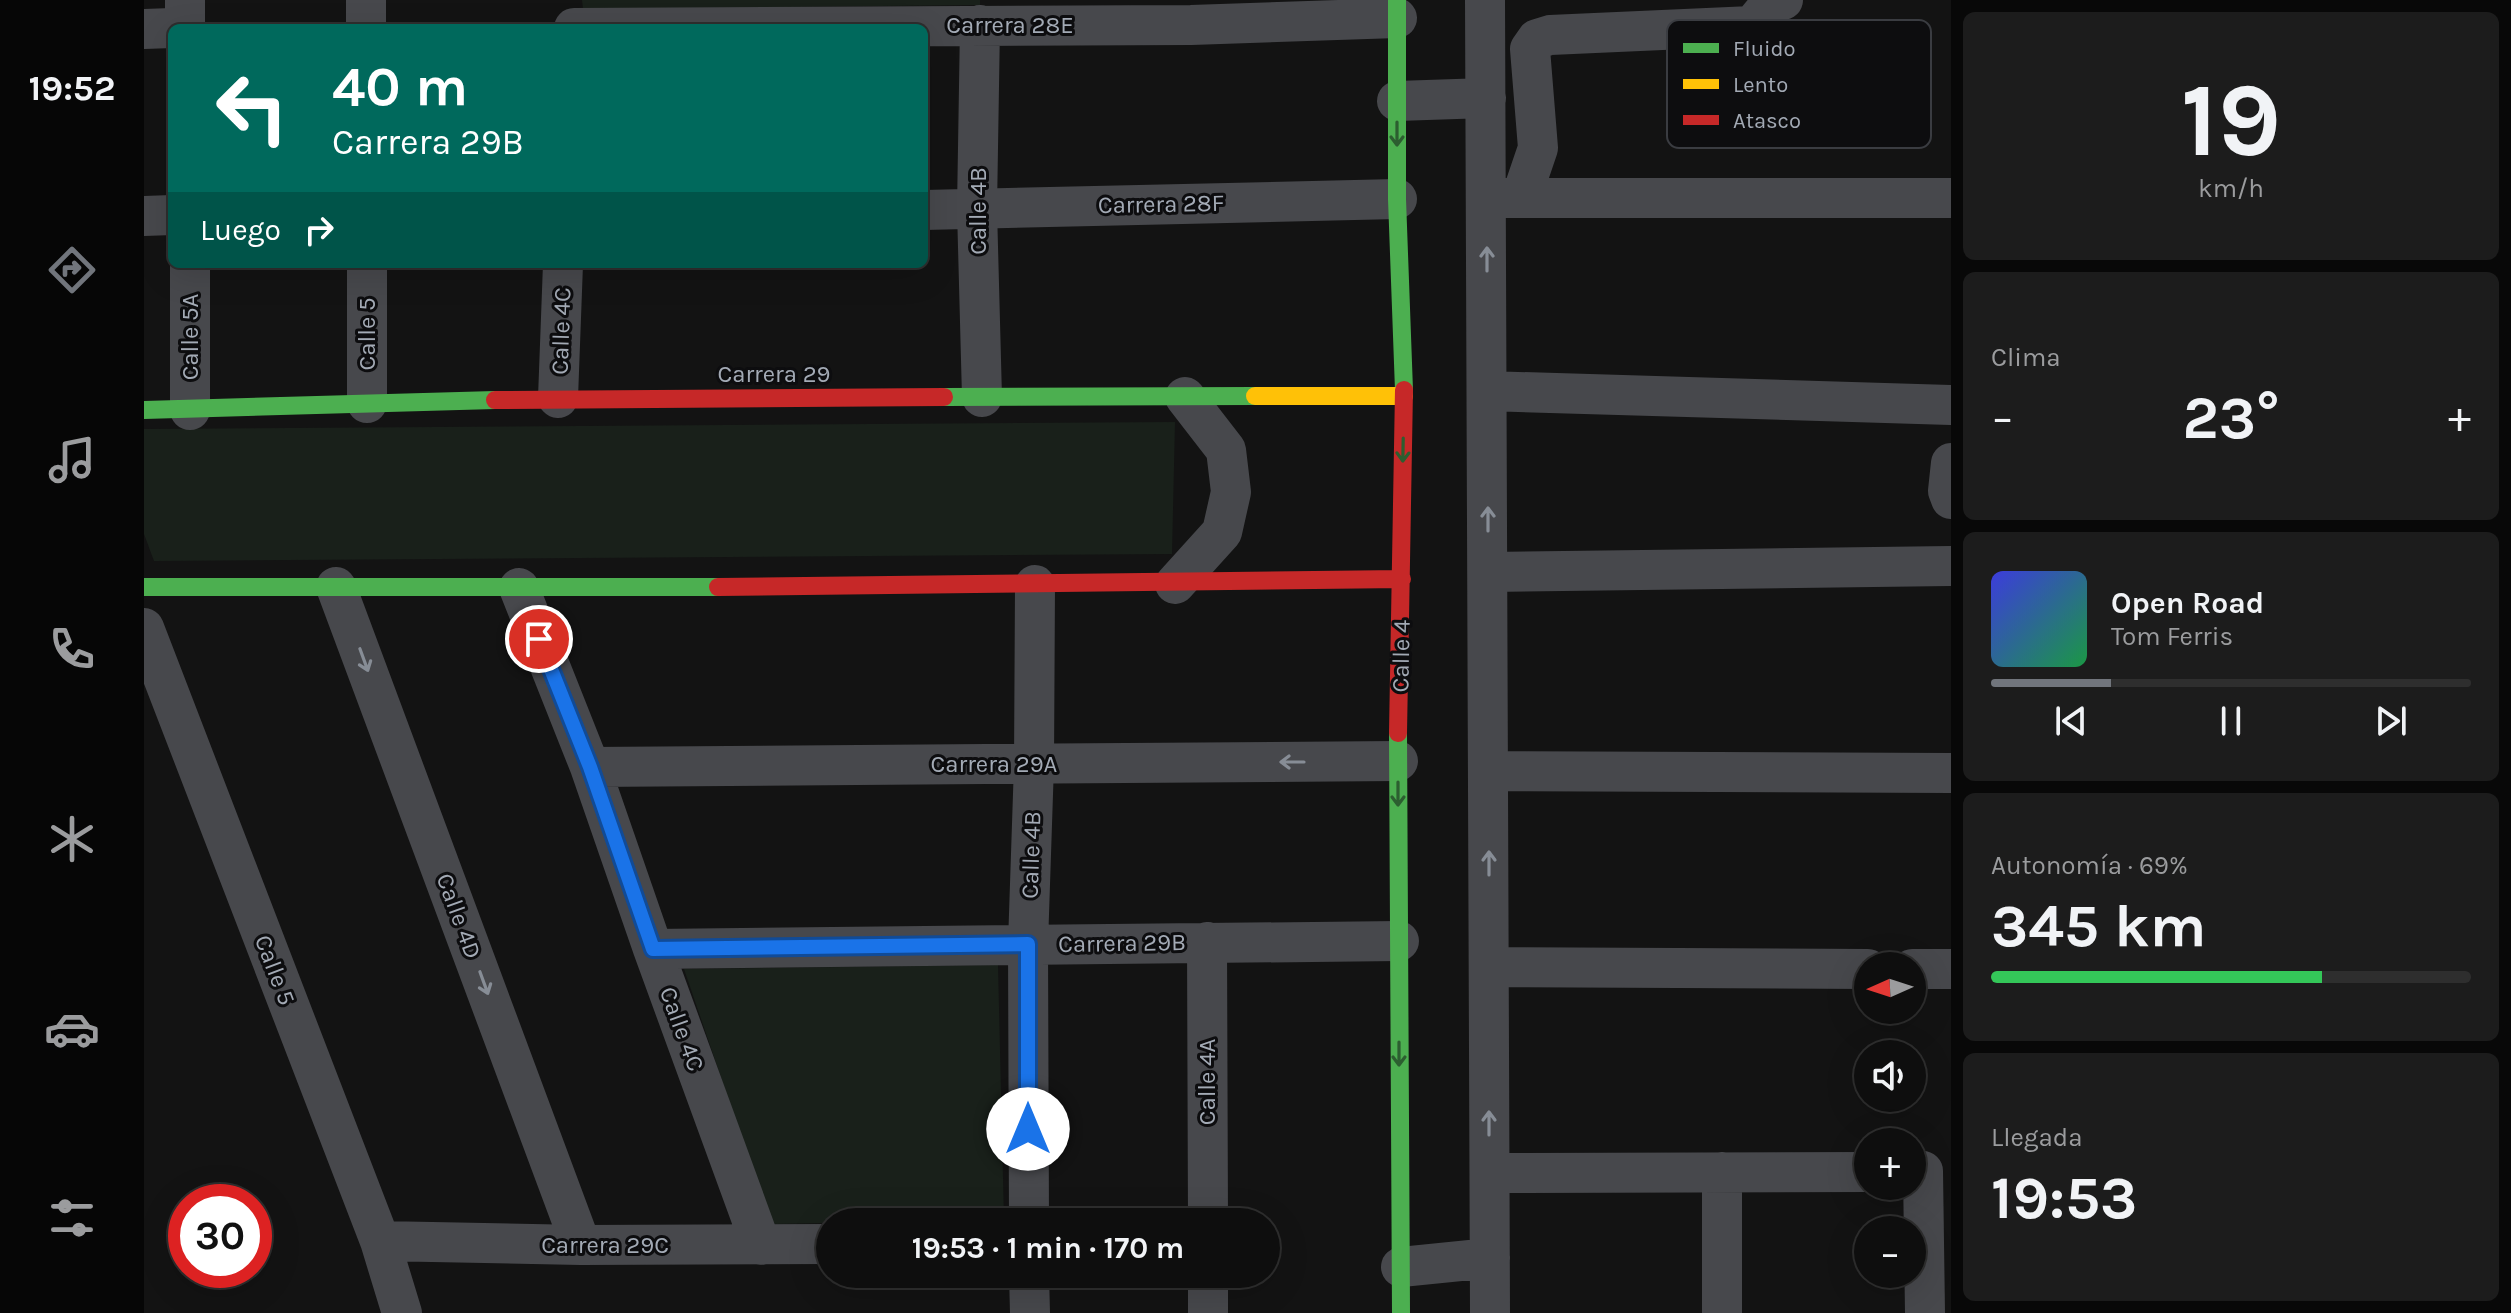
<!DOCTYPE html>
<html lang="es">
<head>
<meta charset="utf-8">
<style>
  body { margin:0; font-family:Karla,sans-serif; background:#1c1c1c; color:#f1f3f6; height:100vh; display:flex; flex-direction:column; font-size:30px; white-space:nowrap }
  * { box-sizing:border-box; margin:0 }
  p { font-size:26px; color:#9b9c9e }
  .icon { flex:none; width:44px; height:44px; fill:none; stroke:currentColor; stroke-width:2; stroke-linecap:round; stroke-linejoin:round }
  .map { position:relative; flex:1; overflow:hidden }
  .sheet { display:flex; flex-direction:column; gap:12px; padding:12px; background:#080808; width:560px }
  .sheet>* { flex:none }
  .guide { position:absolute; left:24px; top:24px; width:760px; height:244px; border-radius:12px; box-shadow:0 8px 32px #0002,0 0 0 2px #2e2e2e; background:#00695c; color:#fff; overflow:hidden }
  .needle { width:52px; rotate:267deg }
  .fabs { position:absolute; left:1710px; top:952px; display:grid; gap:16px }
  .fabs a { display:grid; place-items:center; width:72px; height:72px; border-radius:50%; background:#0e0e0e; box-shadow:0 8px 32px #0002,0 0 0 2px #2e2e2e; font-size:40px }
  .speed { position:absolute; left:24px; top:1184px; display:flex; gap:16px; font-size:40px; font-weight:700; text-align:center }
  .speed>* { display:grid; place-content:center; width:104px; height:104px; border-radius:50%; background:#0e0e0e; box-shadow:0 8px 32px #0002,0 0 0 2px #2e2e2e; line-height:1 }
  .speed .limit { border:12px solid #d22; background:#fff; color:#111 }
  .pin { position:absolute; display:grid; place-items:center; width:68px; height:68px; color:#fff; margin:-34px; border:4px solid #fff; border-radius:50%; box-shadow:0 2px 8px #0007 }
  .me { position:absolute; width:88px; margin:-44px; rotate:0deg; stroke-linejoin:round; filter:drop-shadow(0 0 6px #0008) }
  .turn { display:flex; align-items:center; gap:28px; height:168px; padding:0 32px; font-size:36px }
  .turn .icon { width:104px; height:104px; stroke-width:2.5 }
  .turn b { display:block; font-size:56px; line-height:68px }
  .then { display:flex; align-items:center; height:76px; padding:0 32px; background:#0003; gap:16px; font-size:30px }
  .big { font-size:60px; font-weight:700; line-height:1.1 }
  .sheet .widget { flex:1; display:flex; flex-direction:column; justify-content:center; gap:12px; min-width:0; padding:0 28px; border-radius:12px; background:#1c1c1c }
  .sheet .dial { align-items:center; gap:0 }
  .dial b { font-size:104px; line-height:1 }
  .song { display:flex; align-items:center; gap:24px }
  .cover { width:96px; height:96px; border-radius:12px; background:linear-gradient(135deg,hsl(240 70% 55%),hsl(140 70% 35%)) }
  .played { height:8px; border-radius:4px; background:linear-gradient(90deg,#71757c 25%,#2e2e2e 25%) }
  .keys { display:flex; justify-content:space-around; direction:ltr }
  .heat { display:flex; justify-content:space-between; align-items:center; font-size:44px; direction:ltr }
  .charge { height:12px; border-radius:6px; background:linear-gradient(90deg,#34c759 69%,#2e2e2e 0) }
  .trip { position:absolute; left:672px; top:1208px; width:464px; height:80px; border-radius:40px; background:#0e0e0e; box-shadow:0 8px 32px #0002,0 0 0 2px #2e2e2e; font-weight:700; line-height:80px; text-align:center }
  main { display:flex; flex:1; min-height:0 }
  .tabs { display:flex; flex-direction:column; width:144px; justify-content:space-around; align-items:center; background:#060606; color:#9b9c9e }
  .tabs .icon { width:56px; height:56px }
  .tabs .active { color:#71757c }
  .tabs b { font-size:36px; color:#f1f3f6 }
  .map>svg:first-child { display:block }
</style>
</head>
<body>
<main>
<nav class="tabs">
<b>19:52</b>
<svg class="icon active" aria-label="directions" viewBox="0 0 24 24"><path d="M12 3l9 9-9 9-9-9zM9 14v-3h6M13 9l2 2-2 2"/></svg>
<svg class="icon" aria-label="music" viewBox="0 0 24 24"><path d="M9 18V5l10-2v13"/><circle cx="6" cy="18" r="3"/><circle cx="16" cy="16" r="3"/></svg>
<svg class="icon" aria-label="phone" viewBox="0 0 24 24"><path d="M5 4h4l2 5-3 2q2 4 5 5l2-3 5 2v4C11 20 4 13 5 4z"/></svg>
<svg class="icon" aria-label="climate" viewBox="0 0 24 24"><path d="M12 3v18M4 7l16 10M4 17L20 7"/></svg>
<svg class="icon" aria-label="car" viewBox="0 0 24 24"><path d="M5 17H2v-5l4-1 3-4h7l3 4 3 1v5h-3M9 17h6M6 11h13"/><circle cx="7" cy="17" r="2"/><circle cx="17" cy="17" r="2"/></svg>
<svg class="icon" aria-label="filters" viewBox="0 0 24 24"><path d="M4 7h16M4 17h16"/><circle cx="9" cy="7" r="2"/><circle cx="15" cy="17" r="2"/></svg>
</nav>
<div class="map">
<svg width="1807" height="1313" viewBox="0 0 1807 1313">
  <rect width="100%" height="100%" fill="#131313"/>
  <!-- green -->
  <path fill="#19201a" d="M438,0H836V5L439,9Z
    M1031,422L1028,554L10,561L0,534V429Z
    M854,965L860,1220L627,1224L540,969Z"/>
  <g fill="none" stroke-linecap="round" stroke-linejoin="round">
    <!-- street -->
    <path stroke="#47484c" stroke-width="40" d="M222,0V28
      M1341,0L1346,1313
      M836,25L833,209L838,397
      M41,28V0
      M430,28L1047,25L1253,18
      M0,29L28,28
      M1253,101L1342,98
      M1342,198H1807
      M1377,198L1394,148L1386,49L1393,39L1406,35L1608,26L1628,2L1639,0
      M780,210L1253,199
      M0,216L28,215
      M46,264V410
      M223,264V403
      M1343,391L1807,405
      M414,398L419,264
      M1807,463L1804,491L1807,499
      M1344,572L1807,566
      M1031,584L1078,532L1087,492L1082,450L1041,397
      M192,587L437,1245
      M375,588L446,767L509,949L617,1245
      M0,628L236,1241L258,1313
      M446,767L1254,761
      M1344,771L1807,773
      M1063,942L1064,1222
      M509,949L1255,941
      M1345,967L1724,969
      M1768,969H1807
      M1779,1171L1781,1313
      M1346,1173L1724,1172
      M885,1222L884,944L890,764L891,585
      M236,1241L437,1245L686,1244
      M1257,1267L1346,1258
      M885,1274L886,1313
      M1064,1274V1313
      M1578,1313V1172"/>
    <!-- fast -->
    <path stroke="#4caf50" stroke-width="18" d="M1253,0V199L1260,390
      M800,397L1111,396
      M0,410L351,400
      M0,587H574
      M1254,733L1257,1313"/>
    <!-- slow -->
    <path stroke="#ffc107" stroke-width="18" d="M1111,396H1260"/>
    <!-- jam -->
    <path stroke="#c62828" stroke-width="18" d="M351,400L800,397
      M574,587L1258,579
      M1254,733L1260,390"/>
  </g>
  <!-- one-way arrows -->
  <defs><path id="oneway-shaft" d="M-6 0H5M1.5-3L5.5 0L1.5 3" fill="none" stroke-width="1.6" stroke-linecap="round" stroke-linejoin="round" transform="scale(2)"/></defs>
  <g stroke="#2c5e30">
    <use href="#oneway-shaft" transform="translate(1253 134) rotate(90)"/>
    <use href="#oneway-shaft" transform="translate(1259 450) rotate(91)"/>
    <use href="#oneway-shaft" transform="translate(1254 794) rotate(90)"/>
    <use href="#oneway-shaft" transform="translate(1255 1054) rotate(90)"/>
  </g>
  <g stroke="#878d96">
    <use href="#oneway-shaft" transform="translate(1343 259) rotate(-90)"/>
    <use href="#oneway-shaft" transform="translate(1344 519) rotate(-90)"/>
    <use href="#oneway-shaft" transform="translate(220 660) rotate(70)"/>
    <use href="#oneway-shaft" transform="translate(1148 762) rotate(180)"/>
    <use href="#oneway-shaft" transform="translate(1345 863) rotate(-90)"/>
    <use href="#oneway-shaft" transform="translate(340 983) rotate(70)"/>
    <use href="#oneway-shaft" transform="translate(1345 1123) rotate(-90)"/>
  </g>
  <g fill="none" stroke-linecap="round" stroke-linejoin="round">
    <!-- route casing -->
    <g stroke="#114b97" stroke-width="20">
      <path id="route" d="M395,639L446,767L509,949L884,944V1129"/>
    </g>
    <!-- route -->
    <use href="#route" stroke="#1a73e8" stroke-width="14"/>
  </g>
  <g text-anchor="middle" stroke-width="6" stroke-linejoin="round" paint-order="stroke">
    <!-- street labels -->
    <g font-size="24" fill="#a3aab5" stroke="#0d0d0f">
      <text x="866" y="33">Carrera 28E</text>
      <text transform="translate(1017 204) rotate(-1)" y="8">Carrera 28F</text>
      <text transform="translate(834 211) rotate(-90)" y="8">Calle 4B</text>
      <text transform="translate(417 331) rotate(-88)" y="8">Calle 4C</text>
      <text transform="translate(223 334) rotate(-90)" y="8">Calle 5</text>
      <text transform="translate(46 337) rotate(-90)" y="8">Calle 5A</text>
      <text x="630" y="382">Carrera 29</text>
      <text transform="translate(1257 656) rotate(-89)" y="8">Calle 4</text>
      <text x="850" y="772">Carrera 29A</text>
      <text transform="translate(887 855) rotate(-88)" y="8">Calle 4B</text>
      <text transform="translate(315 916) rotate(70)" y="8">Calle 4D</text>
      <text transform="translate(978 943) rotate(-1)" y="8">Carrera 29B</text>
      <text transform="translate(131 970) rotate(69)" y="8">Calle 5</text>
      <text transform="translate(538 1029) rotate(70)" y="8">Calle 4C</text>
      <text transform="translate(1063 1082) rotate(-90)" y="8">Calle 4A</text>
      <text x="461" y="1253">Carrera 29C</text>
    </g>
  </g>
  <!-- legend -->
  <rect x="1523" y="20" width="264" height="128" rx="12" fill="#0d0d0f" stroke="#3a3c41" stroke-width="2"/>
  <rect x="1539" y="43" width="36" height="10" fill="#4caf50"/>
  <rect x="1539" y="79" width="36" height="10" fill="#ffc107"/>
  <rect x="1539" y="115" width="36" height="10" fill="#c62828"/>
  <g font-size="22" fill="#a3aab5">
    <text x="1589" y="56">Fluido</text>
    <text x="1589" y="92">Lento</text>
    <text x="1589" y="128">Atasco</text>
  </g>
</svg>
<div class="fabs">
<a><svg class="needle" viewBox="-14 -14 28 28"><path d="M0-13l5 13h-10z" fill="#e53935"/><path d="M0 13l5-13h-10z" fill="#9b9c9e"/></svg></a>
<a><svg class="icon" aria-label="sound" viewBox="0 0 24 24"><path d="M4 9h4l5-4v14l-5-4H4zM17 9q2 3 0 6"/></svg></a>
<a>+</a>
<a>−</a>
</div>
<div class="speed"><div class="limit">30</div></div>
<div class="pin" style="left:395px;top:639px;background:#d93025"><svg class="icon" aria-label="arrive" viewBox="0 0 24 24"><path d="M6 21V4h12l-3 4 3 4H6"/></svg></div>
<svg class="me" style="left:884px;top:1129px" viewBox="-20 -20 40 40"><circle r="19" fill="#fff"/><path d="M0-13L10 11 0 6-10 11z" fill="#1a73e8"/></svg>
<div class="trip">19:53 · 1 min · 170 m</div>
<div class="guide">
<div class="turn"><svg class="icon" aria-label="left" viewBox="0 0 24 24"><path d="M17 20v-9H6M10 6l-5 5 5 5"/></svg><div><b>40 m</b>Carrera 29B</div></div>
<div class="then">Luego<svg class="icon" aria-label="right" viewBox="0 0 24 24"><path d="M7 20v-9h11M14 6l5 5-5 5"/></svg></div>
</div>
</div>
<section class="sheet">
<div class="widget dial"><b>19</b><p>km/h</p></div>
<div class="widget"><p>Clima</p>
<div class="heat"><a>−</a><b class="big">23°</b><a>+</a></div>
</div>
<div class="widget">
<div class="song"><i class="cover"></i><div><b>Open Road</b><p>Tom Ferris</p></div></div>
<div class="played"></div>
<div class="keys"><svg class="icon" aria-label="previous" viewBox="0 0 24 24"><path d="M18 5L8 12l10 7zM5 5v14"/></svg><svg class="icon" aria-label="pause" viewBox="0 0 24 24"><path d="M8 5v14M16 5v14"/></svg><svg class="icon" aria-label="next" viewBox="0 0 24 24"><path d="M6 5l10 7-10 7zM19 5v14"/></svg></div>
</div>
<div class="widget"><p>Autonomía · 69%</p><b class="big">345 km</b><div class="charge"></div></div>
<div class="widget"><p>Llegada</p><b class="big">19:53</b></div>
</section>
</main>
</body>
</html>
